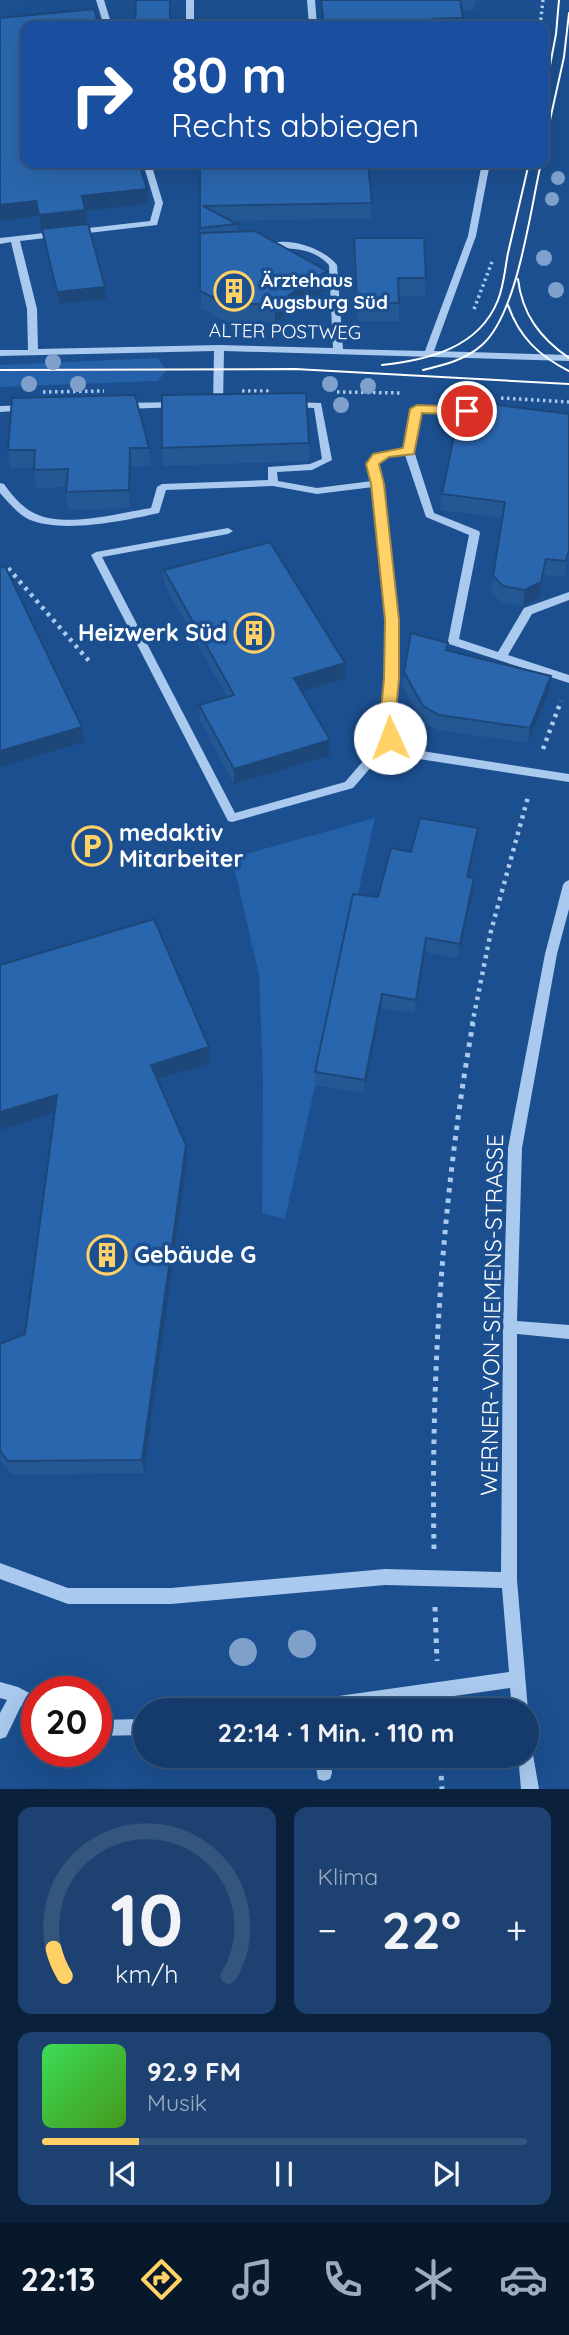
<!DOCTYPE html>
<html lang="de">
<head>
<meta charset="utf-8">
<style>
  body { margin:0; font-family:Quicksand,sans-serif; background:#1d4271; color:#f1f3f6; height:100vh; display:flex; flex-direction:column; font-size:26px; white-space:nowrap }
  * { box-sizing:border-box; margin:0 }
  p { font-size:23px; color:#9dadc1 }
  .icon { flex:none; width:38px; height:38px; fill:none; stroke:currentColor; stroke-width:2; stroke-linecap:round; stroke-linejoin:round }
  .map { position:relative; height:1789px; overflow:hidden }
  .drawer { display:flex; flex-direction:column; gap:18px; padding:18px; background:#0b203b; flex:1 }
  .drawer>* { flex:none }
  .guide { position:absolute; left:21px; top:21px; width:528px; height:147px; border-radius:14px; box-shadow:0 7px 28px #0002,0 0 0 2px #33557e; background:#1a4fa0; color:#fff; overflow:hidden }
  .speed { position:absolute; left:21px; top:1676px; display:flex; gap:14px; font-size:35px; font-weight:700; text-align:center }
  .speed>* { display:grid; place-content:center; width:91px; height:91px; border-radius:50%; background:#143b6b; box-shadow:0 7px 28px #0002,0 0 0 2px #33557e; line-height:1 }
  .speed .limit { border:10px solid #d22; background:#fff; color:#111 }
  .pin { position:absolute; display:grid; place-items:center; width:60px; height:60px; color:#fff; margin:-30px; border:4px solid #fff; border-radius:50%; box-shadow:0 2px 7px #0007 }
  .me { position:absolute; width:77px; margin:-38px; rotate:358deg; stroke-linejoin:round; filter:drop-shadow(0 0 5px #0008) }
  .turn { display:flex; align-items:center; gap:24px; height:147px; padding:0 35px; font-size:32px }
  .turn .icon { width:91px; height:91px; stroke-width:2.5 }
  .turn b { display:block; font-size:49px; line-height:60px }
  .big { font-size:52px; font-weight:700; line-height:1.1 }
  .drawer .tile { flex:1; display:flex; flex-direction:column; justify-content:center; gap:10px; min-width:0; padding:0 24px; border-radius:14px; background:#1d4271 }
  .drawer .dial { align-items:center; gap:0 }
  .dial svg { height:182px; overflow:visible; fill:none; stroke:#33557e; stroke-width:7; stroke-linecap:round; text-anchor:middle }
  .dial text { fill:#f1f3f6; stroke:none }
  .song { display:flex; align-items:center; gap:21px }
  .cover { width:84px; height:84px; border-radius:10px; background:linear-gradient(135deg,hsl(130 70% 55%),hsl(100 70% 35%)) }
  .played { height:7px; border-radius:4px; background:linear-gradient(90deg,#ffd166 20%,#33557e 20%) }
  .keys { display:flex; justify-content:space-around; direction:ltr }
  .heat { display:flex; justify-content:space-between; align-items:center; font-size:38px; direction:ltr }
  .drawer .tiles { flex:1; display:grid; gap:18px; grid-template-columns:1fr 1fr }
  .tile:last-child { grid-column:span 2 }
  .trip { position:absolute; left:133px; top:1698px; width:406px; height:70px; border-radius:35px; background:#143b6b; box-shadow:0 7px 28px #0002,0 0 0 2px #33557e; font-weight:700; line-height:70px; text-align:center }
  .menu { display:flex; height:112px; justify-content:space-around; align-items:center; background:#08182b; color:#9dadc1 }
  .menu .icon { width:49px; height:49px }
  .menu .selected { color:#ffd166 }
  .menu b { font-size:32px; color:#f1f3f6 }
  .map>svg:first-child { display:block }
</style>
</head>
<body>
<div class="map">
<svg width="569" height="1789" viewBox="0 0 569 1789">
  <rect width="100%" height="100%" fill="#1b4f8f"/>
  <!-- green -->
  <path fill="#2461a8" d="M158,358L166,371L158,381L0,387V365Z
    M375,818L285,1219L262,1213L263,1080L259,975L232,858Z"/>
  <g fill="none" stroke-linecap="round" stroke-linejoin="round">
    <!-- path-far2 -->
    <path stroke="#a9c9ee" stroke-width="3.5" stroke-dasharray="2.5 3.5" stroke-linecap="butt" d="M540,26L543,0
      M474,309L492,262
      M242,391H272
      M43,392L104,391
      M337,392L402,393
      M501,398L569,402"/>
    <!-- path-far1 -->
    <path stroke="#a9c9ee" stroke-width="4.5" stroke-dasharray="3.5 5" stroke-linecap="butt" d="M0,570L8,568L89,661
      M543,749L561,701
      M472,1025L491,931L528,797"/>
    <!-- path -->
    <path stroke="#a9c9ee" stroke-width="5" stroke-dasharray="4.5 6" stroke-linecap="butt" d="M434,1549C431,1373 442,1197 473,1023
      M435,1607L437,1661
      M440,1755L442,1789"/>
    <!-- minor -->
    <path fill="#a9c9ee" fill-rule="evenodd" d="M96,0H104L112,26H104Z
      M186,0H194V26H186Z
      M307,0H315L317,26H309Z
      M143,163H151L163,203L157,225L20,241L37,309L38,349L219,345L333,348L329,265C312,247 291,248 268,249L264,246C284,235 323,247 337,265L343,349L425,351L468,236L482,163H490L476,236L434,351L569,355V361L224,351L223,404L218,407L213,404L214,351L0,356V350H28L27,309L11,242L0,244V238L150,221L155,203Z
      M178,402L183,405L181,407L123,409L118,406L123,403Z
      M291,402L321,403L332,460L312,470L277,472L278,481L317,488L372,481L367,464L380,453L405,448L414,407L484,410L486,412L481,415L421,412L414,451L434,513L479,531L480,533L459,639L498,652L524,608L569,592V600L532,614L508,655L569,675V683L449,644L448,641L469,535L426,517L405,455L387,457L377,464L383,483L397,620L398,679L393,721L395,736L422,751L569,774V782L419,759L391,744L353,788L232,822L228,821L91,555L96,552L228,528L233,531L228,534L102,557L235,813L345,782L384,737L381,721L386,679L387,620L373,487L317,494L273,486L166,490L159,513C123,521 62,534 28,519C17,513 8,502 0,493V483L4,484C12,495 22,508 36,514C66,528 119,513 151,508L157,487L162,484L268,480V467L310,464L322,459L314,408L288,407L286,405Z
      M28,405L33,408L31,410L0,412V406Z
      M569,880V909L557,954L522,1148L517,1321L569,1325V1339L517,1334V1580L528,1710L527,1714V1710H512L510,1688L356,1710H288L290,1704L296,1702L509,1672L502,1588L385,1585L171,1604H68L0,1579V1563L68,1588H171L385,1569L501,1572L503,1327L508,1148L545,954L563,885L565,882Z
      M0,1682L18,1687L37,1697V1714L21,1706L6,1737L0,1739V1713L7,1700L0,1698Z
      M145,1719V1735L96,1736V1720Z
      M527,1747L532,1749L539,1789H521L518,1755H527Z
      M314,1755H330L332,1773L330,1779L324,1781L318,1779Z"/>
    <!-- tram -->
    <path stroke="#fff" stroke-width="2" d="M544,97L556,34L559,0
      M544,147L564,57L569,13
      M518,279C522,314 540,338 569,358
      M508,305C519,337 539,356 569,371
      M382,365C428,360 479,348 498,300C504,285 505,268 508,253C515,223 522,193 529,163
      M0,370L295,369L569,384
      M423,370C444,365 465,360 482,345C518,313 530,211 541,163"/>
  </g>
  <!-- trees -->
  <g fill="#7ea0ca">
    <circle cx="558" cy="178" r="7"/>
    <circle cx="552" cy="199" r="7"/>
    <circle cx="544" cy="258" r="8"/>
    <circle cx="556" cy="290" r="8"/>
    <circle cx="53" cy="362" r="8"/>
    <circle cx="29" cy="384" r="8"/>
    <circle cx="78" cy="384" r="8"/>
    <circle cx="330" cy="384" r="8"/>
    <circle cx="368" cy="386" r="8"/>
    <circle cx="341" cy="405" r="8"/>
    <circle cx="302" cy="1644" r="14"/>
    <circle cx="243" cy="1652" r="14"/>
  </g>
  <!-- wall -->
  <path fill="#245895" d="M136,0H171V26H135Z
    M321,0H476L473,10H462L463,18L462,26H322Z
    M0,18L147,189L148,204L86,211L87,224L106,299L59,304L44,241L42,231H41L38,216Z
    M200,163L372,203L371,218L231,221L237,224V232L327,271V289L275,322H226L201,308Z
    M354,238L426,278L425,296H399V321H357L353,256Z
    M458,417L569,555L564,577L544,575L539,598L523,606L501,602L491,592L503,518L440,510L442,494Z
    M309,443V461L163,466L162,448Z
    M149,448L151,466H131L130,508L68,510L66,487L36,488L34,468H10L8,450Z
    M164,570L345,679L301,692L329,756L234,784L200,721L199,705L227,697L165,586Z
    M448,643V650L551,676L549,692L528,743L438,730L422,722L403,687L404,672Z
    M476,842L469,877L473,892L458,958L425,952L415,1013L381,1008L364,1093L315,1085V1072L378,897L411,852Z
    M209,1047L210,1063L158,1080L187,1161L144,1473L12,1475L0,1460V1344L25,1334L55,1112Z"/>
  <!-- shaded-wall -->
  <path fill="#1d4779" d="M147,189L148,204L86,211L87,226L41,231L39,215L82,196Z
    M36,201L38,216L0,221V205Z
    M327,271V289L275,322V304Z
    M105,287L106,299L59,304L57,292Z
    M130,448L131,466L130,508L129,490Z
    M546,559L539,598L523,606L525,590Z
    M345,663V679L293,694L294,678Z
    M551,676L549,692L528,743L530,728Z
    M82,727L84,742L0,767V751Z
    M330,740L329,756L234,784V769Z
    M478,828L476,842L466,891L467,877Z
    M474,878L473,892L458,958L460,944Z
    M426,938L425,952L415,1013L416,1000Z
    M382,994L381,1008L364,1093L365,1080Z
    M209,1047L210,1063L153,1081L151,1065Z
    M57,1095L60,1111L0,1130V1112Z
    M186,1145L187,1161L144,1473L142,1460Z"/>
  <!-- building -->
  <path fill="#2a66ad" stroke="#1d4779" stroke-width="2" d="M136,0H170V23H135Z
    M321,0H460L463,18L432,19L434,26H324Z
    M94,9L99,26H26V163H139L147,189L82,196L85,210L39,215L36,201L0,205V18Z
    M200,163H368L372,203L203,206L237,224L200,228Z
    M88,224L105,287L57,292L42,229Z
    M255,231L327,271L275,304H226L200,291V233Z
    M354,238H424L426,278H398L399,303H357Z
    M306,393L309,443L162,448V395Z
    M135,395L149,448H130L129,490L66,492L68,469L34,470L35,450H8L12,398Z
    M468,401L569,414V550L566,561L546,559L541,582L525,590L503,586L493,576L505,502L442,494L458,417H464Z
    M270,542L345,663L294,678L330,740L234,769L199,705L234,695L164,570Z
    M5,566L82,727L0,751V567Z
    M411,633L448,643L446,650L551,676L530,728L439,715L423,706L404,672Z
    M420,818L478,828L467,877L474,878L460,944L426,938L416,1000L382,994L365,1080L315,1072L353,894L378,897L391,848L411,852Z
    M154,919L209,1047L151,1065L186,1145L142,1460L8,1461L0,1451V1344L25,1334L57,1095L0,1112V965Z"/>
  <!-- route -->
  <path fill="#ffd166" stroke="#a68842" stroke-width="2" d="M417,405L467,407L473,411L467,415L422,413L414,454L389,457L379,464L384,484L399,620V679L395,721L398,738L390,743L383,738L380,721L384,679L385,620L371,484L366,464L373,454L403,448L410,409Z"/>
  <!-- icons -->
  <defs>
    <g id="building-ring" transform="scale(2.0125)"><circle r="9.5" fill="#1b4f8f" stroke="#ffd166" stroke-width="1.5"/><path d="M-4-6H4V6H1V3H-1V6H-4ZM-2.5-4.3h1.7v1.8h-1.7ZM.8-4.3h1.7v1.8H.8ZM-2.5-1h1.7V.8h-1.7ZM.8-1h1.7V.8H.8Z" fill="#ffd166"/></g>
    <g id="parking-ring" transform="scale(2.0125)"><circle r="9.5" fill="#1b4f8f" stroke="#ffd166" stroke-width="1.5"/><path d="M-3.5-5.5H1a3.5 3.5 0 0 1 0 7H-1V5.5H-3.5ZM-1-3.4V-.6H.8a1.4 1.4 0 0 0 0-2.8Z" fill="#ffd166"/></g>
  </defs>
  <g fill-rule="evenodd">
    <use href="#building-ring" x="234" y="291"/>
    <use href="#building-ring" x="254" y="633"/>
    <use href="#parking-ring" x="92" y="846"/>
    <use href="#building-ring" x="107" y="1255"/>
  </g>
  <g text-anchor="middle" stroke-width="7" stroke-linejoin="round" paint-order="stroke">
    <!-- far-poi labels -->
    <g font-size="19" font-weight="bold" fill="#fff" stroke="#1b4f8f" text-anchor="start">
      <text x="261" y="287">Ärztehaus<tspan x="261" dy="22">Augsburg Süd</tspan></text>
    </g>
    <!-- far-street labels -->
    <g font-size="19" fill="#fff" stroke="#1b4f8f">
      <text transform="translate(285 331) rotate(1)" y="7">ALTER POSTWEG</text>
    </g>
    <!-- poi labels -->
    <g font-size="23" font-weight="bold" fill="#fff" stroke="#1b4f8f" text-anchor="start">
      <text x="227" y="641" text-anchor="end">Heizwerk Süd</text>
      <text x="119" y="841">medaktiv<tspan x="119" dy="26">Mitarbeiter</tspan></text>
      <text x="134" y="1263">Gebäude G</text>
    </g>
    <!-- street labels -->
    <g font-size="23" fill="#fff" stroke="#1b4f8f">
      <text transform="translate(492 1315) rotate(-89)" y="8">WERNER-VON-SIEMENS-STRASSE</text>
    </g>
  </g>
</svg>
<div class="speed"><div class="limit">20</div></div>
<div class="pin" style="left:467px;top:411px;background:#d93025"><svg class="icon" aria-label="arrive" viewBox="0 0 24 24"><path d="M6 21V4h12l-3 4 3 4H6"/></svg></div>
<svg class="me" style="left:390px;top:738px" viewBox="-20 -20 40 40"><circle r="19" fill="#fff"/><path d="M0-13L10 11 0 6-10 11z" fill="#ffd166"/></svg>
<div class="trip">22:14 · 1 Min. · 110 m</div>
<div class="guide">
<div class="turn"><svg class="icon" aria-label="right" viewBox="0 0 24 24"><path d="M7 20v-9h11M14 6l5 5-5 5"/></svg><div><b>80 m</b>Rechts abbiegen</div></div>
</div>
</div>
<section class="drawer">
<div class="tiles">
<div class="tile dial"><svg viewBox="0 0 100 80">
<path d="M14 69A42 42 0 1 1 86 69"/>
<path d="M14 69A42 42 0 0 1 9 57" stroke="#ffd166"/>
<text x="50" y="56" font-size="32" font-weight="700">10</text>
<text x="50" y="72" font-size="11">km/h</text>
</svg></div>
<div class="tile"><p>Klima</p>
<div class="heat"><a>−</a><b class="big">22°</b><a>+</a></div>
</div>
<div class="tile">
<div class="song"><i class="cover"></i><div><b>92.9 FM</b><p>Musik</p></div></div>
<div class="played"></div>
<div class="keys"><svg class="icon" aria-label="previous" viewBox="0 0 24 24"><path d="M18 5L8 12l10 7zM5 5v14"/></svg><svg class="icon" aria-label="pause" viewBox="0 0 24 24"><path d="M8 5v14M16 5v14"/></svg><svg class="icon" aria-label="next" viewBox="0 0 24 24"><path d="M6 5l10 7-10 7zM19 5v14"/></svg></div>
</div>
</div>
</section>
<nav class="menu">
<b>22:13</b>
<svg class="icon selected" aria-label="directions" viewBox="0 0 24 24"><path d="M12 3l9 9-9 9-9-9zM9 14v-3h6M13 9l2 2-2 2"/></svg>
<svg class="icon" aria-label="music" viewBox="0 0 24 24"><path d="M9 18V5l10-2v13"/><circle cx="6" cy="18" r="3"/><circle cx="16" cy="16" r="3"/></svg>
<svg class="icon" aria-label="phone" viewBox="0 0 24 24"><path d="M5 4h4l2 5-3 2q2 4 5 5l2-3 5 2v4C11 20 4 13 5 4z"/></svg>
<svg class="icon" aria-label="climate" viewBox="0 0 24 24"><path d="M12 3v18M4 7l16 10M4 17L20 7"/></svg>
<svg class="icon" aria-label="car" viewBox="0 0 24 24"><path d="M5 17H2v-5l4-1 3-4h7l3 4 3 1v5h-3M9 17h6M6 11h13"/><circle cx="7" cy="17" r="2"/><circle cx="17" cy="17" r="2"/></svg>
</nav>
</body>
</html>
